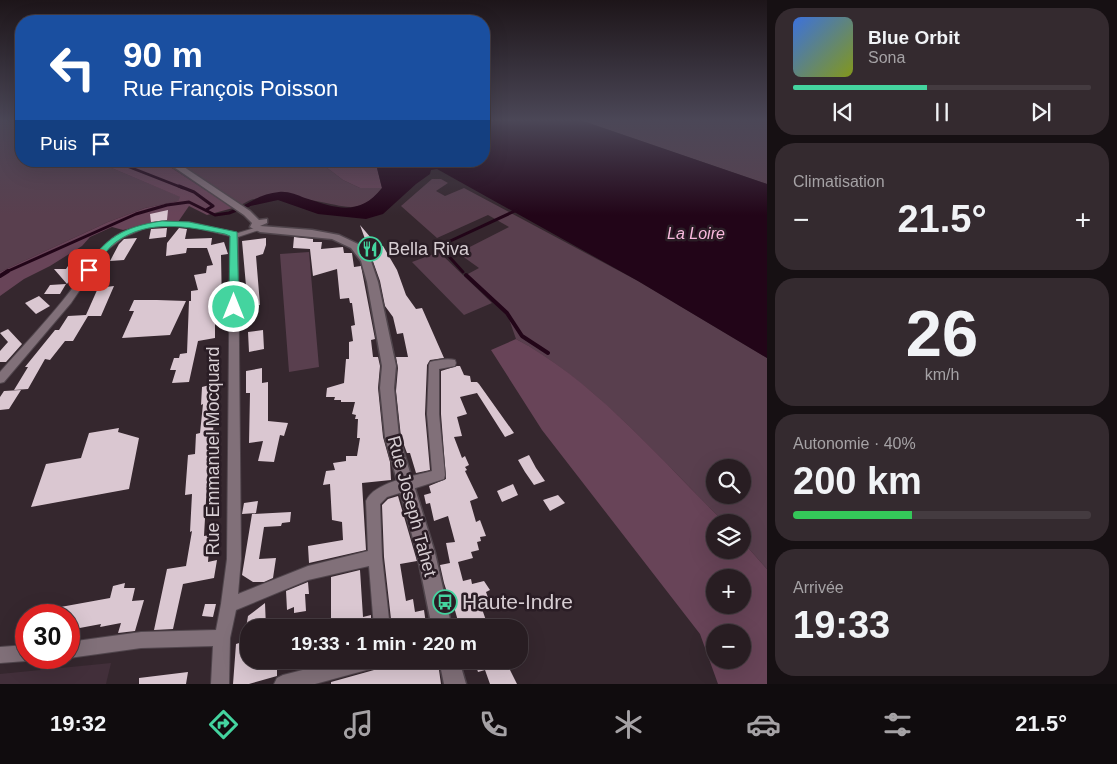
<!DOCTYPE html>
<html lang="fr">
<head>
<meta charset="utf-8">
<style>
  body { margin:0; font-family:Helvetica,sans-serif; background:#342a2f; color:#f1f3f6; height:100vh; display:flex; flex-direction:column; font-size:19px; white-space:nowrap }
  * { box-sizing:border-box; margin:0 }
  p { font-size:16px; color:#a5a2a5 }
  .icon { flex:none; width:28px; height:28px; fill:none; stroke:currentColor; stroke-width:2; stroke-linecap:round; stroke-linejoin:round }
  .map { position:relative; flex:1; overflow:hidden }
  .sheet { display:flex; flex-direction:column; gap:8px; padding:8px; background:#161013; width:350px }
  .sheet>* { flex:none }
  .banner { position:absolute; left:15px; top:15px; width:475px; height:152px; border-radius:20px; box-shadow:0 5px 20px #0002,0 0 0 1px #443b40; background:#1a4fa0; color:#fff; overflow:hidden }
  .tools { position:absolute; left:706px; top:459px; display:grid; gap:10px }
  .tools a { display:grid; place-items:center; width:45px; height:45px; border-radius:50%; background:#281d22; box-shadow:0 5px 20px #0002,0 0 0 1px #443b40; font-size:25px }
  .speed { position:absolute; left:15px; top:604px; display:flex; gap:10px; font-size:25px; font-weight:700; text-align:center }
  .speed>* { display:grid; place-content:center; width:65px; height:65px; border-radius:50%; background:#281d22; box-shadow:0 5px 20px #0002,0 0 0 1px #443b40; line-height:1 }
  .speed .limit { border:8px solid #d22; background:#fff; color:#111 }
  .pin { position:absolute; display:grid; place-items:center; width:42px; height:42px; color:#fff; margin:-21px; border-radius:10px; box-shadow:0 2px 8px #0006 }
  .me { position:absolute; width:55px; margin:-28px; rotate:0deg; stroke-linejoin:round; filter:drop-shadow(0 0 4px #0008) }
  .turn { display:flex; align-items:center; gap:18px; height:105px; padding:0 25px; font-size:22px }
  .turn .icon { width:65px; height:65px; stroke-width:2.5 }
  .turn b { display:block; font-size:35px; line-height:42px }
  .then { display:flex; align-items:center; height:48px; padding:0 25px; background:#0003; gap:10px; font-size:19px }
  .big { font-size:38px; font-weight:600; line-height:1.1 }
  .sheet .widget { flex:1; display:flex; flex-direction:column; justify-content:center; gap:8px; min-width:0; padding:0 18px; border-radius:20px; background:#342a2f }
  .sheet .dial { align-items:center; gap:0 }
  .dial b { font-size:65px; line-height:1 }
  .song { display:flex; align-items:center; gap:15px }
  .cover { width:60px; height:60px; border-radius:8px; background:linear-gradient(135deg,hsl(220 70% 55%),hsl(70 70% 35%)) }
  .played { height:5px; border-radius:2px; background:linear-gradient(90deg,#44d49f 45%,#443b40 45%) }
  .keys { display:flex; justify-content:space-around; direction:ltr }
  .heat { display:flex; justify-content:space-between; align-items:center; font-size:28px; direction:ltr }
  .charge { height:8px; border-radius:4px; background:linear-gradient(90deg,#34c759 40%,#443b40 0) }
  .trip { position:absolute; left:240px; top:619px; width:288px; height:50px; border-radius:20px; background:#281d22; box-shadow:0 5px 20px #0002,0 0 0 1px #443b40; font-weight:600; line-height:50px; text-align:center }
  .dock { display:flex; height:80px; justify-content:space-around; align-items:center; background:#100c0e; color:#a5a2a5 }
  .dock .icon { width:35px; height:35px }
  .dock .active { color:#44d49f }
  .dock b { font-size:22px; color:#f1f3f6 }
  main { display:flex; flex:1; min-height:0 }
  .map>svg:first-child { display:block }
</style>
</head>
<body>
<main>
<div class="map">
<svg width="767" height="684" viewBox="0 0 767 684">
  <rect width="100%" height="100%" fill="#35272e"/>
  <!-- built -->
  <path fill="#422f3a" d="M111,663L106,684H0V674Z"/>
  <!-- green -->
  <path fill="#593f4e" fill-rule="evenodd" d="M0,120L21,124V161H95L181,197L178,201L145,208L108,222L0,272Z
    M580,120H767V184Z
    M182,161H318L343,180L360,188H382C360,216 346,206 316,201C307,200 262,197 254,199C248,200 241,206 233,208L169,166Z
    M432,179H441L448,183L436,191L445,196L464,188L638,281L767,358V569L743,542L742,522H724C661,460 594,381 516,339L507,313L466,275L479,268L458,253L509,227L488,215L437,238L401,206ZM715,468H742V495H715Z
    M309,252L319,367L289,372L280,254Z
    M439,252L492,303L464,315L412,262Z"/>
  <!-- forest -->
  <path fill="#684458" fill-rule="evenodd" d="M95,161H161L233,208L207,215L189,206L178,222H159L123,230L112,227L90,237L82,246L50,266L24,279L0,296V272L108,222L145,208L178,201L180,197Z
    M318,161H378L377,168L382,188H360L343,180Z
    M516,339C594,380 661,460 724,522H715V550H742L743,542L767,569V684H718L700,634L542,430L491,350ZM715,578H742V605H715ZM742,632V660H715V632Z"/>
  <!-- water -->
  <path fill="#220518" d="M484,120H580L767,184V358L638,281L437,169L431,170L430,174L416,184L383,214L366,219L318,214L278,200L246,207L243,206C254,199 266,193 279,192C288,191 297,195 305,198C336,208 359,217 382,188L377,168L378,161H484Z"/>
  <g fill="none" stroke-linecap="round" stroke-linejoin="round">
    <!-- stream-far2 -->
    <path stroke="#220518" stroke-width="2.5" d="M19,120H21
      M114,161L183,188"/>
    <!-- stream-far1 -->
    <path stroke="#220518" stroke-width="3" d="M179,186L194,192L213,206L206,210
      M446,243L517,210
      M443,246L444,251L463,272
      M6,272L136,214L167,205L189,202L215,215L229,213L249,205"/>
    <!-- stream -->
    <path stroke="#220518" stroke-width="4" d="M466,275L507,313L522,336L548,353
      M0,276L8,271"/>
  </g>
  <!-- building -->
  <path fill="#dac7d1" d="M168,210L167,220L151,222L150,214Z
    M360,225L377,245L383,246L397,270L406,295L416,309L422,308L444,358L430,360L427,365L425,414L430,470L416,473L410,453H407L401,437L396,391L398,368L396,357H408L403,333L397,334L393,317L385,306L380,281Z
    M167,228L166,237L149,239L151,229Z
    M179,228L187,229L185,239L212,238L211,245L224,242L228,254L221,255L222,307L215,308V338L198,341L189,382L172,383L176,370H170L174,358H179L180,354L187,353L189,301H191V291L198,290L194,275L206,273L207,266L213,265L207,248H187L186,253L166,256L167,243Z
    M294,237L313,239V242H322L321,249L343,247L344,253H352L354,267L361,266L375,339L371,340L373,357H378L380,366L378,388L383,437L390,462L391,480L362,483L366,550L309,563L308,546L343,540L342,522L332,520L330,484L323,485L326,471L335,470L333,463L346,461V456H357L360,438H357L358,419H355L356,415L352,414L355,402H341V400H334L335,397H326L327,388L344,383L346,359H349V342L353,341L351,326L355,325L352,303H350L349,298L340,299L337,269L313,276L310,249L293,248Z
    M137,238L124,260L110,261L119,244L124,239Z
    M266,238V245L263,254L256,256L260,305L245,307V297H247L242,241Z
    M68,266H79L67,284L54,269H66Z
    M66,284L60,294H44L50,285Z
    M114,286L101,316H88L73,341H65L50,360L45,359L28,389L14,390L28,367H25L55,330H59L68,316L86,315L98,288Z
    M39,296L50,306L36,314L25,303Z
    M134,300H157L186,301L170,335L122,338L134,311H129Z
    M8,329L22,344L6,362H0V351L8,342L0,333Z
    M263,330L264,349L249,352L248,332Z
    M457,366H460L464,375L470,376L471,382H477L479,384L514,433L505,437L477,393L460,397L467,414L457,417L462,436L454,437L462,458L465,456L469,465L465,467L467,470L465,471L478,498L470,501L476,522L480,520L486,536L480,537L481,541L477,542L479,550L471,552L473,558L458,562L463,581L471,579L472,584L484,581L490,590L486,592L491,606L482,609L488,626L482,628H460L452,600L450,601L444,583L440,565L450,563L446,543L455,542L448,516L434,521L430,503L426,504L424,495L431,493L429,486L446,479L441,414V371Z
    M262,368V383L268,382V421L288,423L284,436L280,435L274,462L258,461L263,441L249,443L250,393H246V371Z
    M217,383L216,410L213,430H215L214,465L208,466L204,536L210,535L208,562L217,560L214,578L183,584L173,629L154,630L167,569L186,566L192,531L190,532L192,494L185,495L188,455L195,454L196,434L200,433L203,404L201,405L202,387Z
    M21,390L9,409L0,410V397L4,391Z
    M119,428L118,432L139,438L129,489L31,507L46,464L81,458L89,433Z
    M529,455L536,468L545,481L534,485L525,472L518,460Z
    M513,484L518,495L502,502L497,491Z
    M558,495L565,503L550,511L543,500Z
    M398,496L417,561L400,564L406,601L413,599L415,612L424,610L426,624L409,628H392L384,557L382,505L388,499Z
    M258,501L256,513L242,514L244,503Z
    M291,512L290,522L282,523L281,526L264,527L259,559L276,558L273,578L264,582H253L242,575L252,514Z
    M360,570L363,617L371,615V628H331V577Z
    M308,582L309,594H305L306,611L294,613V607L287,610L286,591Z
    M125,583L124,588H135L132,601L144,600L135,631L118,633L121,623L100,627L101,624L69,630V615H44V610L110,598L113,586Z
    M265,603L266,628H246L248,616Z
    M205,604H216L213,617L202,616Z
    M249,640V660H277V676L249,684H233L236,644Z
    M297,660H331V661L298,669Z
    M474,660H505L517,684H490L485,670L478,672Z
    M389,663L390,670L418,664L438,663L441,684H331V682L374,670Z
    M188,672L186,684H139V678Z"/>
  <g fill="none" stroke-linecap="round" stroke-linejoin="round">
    <!-- minor casing -->
    <g stroke="#50454c" stroke-width="2">
      <path id="minor" d="M162,222H189L238,233L258,227L262,229L238,237L241,559L238,594L308,566L368,551L366,501C374,482 414,476 432,471L427,414L429,365L430,362C437,360 448,358 455,360L456,363L455,366L439,369V414L445,475L444,479L387,497L380,504L382,557L390,628H374L369,566L308,580L236,610L230,638L229,684H211L213,646L141,648L69,658H67H69V642L141,632L216,630L221,604L227,559L230,236L189,226H162L145,228L124,237L107,250L71,303L4,382L0,383V372C21,348 44,324 64,299C99,256 99,229 162,222Z
        M26,645V658H32V659L26,661L0,663V647Z
        M342,660H382L380,666L374,668L315,684H274L277,678L283,675Z"/>
    </g>
    <!-- tertiary casing -->
    <g stroke="#50454c" stroke-width="3">
      <path id="tertiary" d="M165,161H175L250,211L259,220L267,219V223L260,226L312,230L339,235L358,244L371,261L378,282L396,366L394,388L399,437L435,553L452,628H432L417,553L385,437L380,388L382,366L367,282L361,261L351,248L332,239L260,232L250,227L252,223L244,215Z
        M439,660H459L466,684H444Z"/>
    </g>
    <!-- minor -->
    <use href="#minor" fill="#817079" fill-rule="evenodd"/>
    <!-- tertiary -->
    <use href="#tertiary" fill="#817079" fill-rule="evenodd"/>
  </g>
  <!-- sky -->
  <linearGradient id="sky" x2="0" y2="1"><stop stop-color="#1d1519"/><stop offset="0.56" stop-color="#4b4757"/><stop offset="1" stop-color="#4b4757" stop-opacity="0"/></linearGradient>
  <rect width="767" height="215" fill="url(#sky)"/>
  <!-- route -->
  <path fill="#44d49f" stroke="#2c8a67" d="M162,221L189,222L237,232L239,307L238,309L234,310L229,307L230,236L225,234C189,227 149,218 116,242C106,249 100,262 93,272L89,273L84,270C106,237 123,227 162,221Z"/>
  <!-- icons -->
  <defs>
    <g id="restaurant-ring" transform="scale(1.25)"><circle r="9.5" fill="#2a1d25" stroke="#44d49f" stroke-width="1.5"/><path d="M-5-6h1v4h1v-4h1v4h1v-4h1v5L-1.5 .5V6h-2V.5L-5-1ZM5-6V6H3V1.5H1.5Q1.5-4 5-6Z" fill="#44d49f"/></g>
    <g id="bus-ring" transform="scale(1.25)"><circle r="9.5" fill="#2a1d25" stroke="#44d49f" stroke-width="1.5"/><path d="M-5-6H5V4H4V6H2V4H-2V6H-4V4H-5ZM-3.5-4V0h7V-4ZM-3.5 1.2v1.5H-2V1.2ZM2 1.2v1.5H3.5V1.2Z" fill="#44d49f"/></g>
  </defs>
  <g fill-rule="evenodd">
    <use href="#restaurant-ring" x="370" y="249"/>
    <use href="#bus-ring" x="445" y="602"/>
  </g>
  <g text-anchor="middle" stroke-width="5" stroke-linejoin="round" paint-order="stroke">
    <!-- far-water labels -->
    <g font-size="16" font-style="italic" fill="#f9b9dd" stroke="#2a1d25">
      <text x="696" y="239">La Loire</text>
    </g>
    <!-- poi labels -->
    <g font-size="18" fill="#d7ced3" stroke="#2a1d25" text-anchor="start">
      <text x="388" y="255">Bella Riva</text>
    </g>
    <!-- street labels -->
    <g font-size="18" fill="#d7ced3" stroke="#2a1d25">
      <text transform="translate(213 451) rotate(-90)" y="6">Rue Emmanuel Mocquard</text>
      <text transform="translate(412 506) rotate(75)" y="6">Rue Joseph Tahet</text>
    </g>
    <!-- near-poi labels -->
    <g font-size="21" fill="#d7ced3" stroke="#2a1d25" text-anchor="start">
      <text x="462" y="609">Haute-Indre</text>
    </g>
  </g>
</svg>
<div class="tools">
<a><svg class="icon" aria-label="search" viewBox="0 0 24 24"><circle cx="10" cy="10" r="6"/><path d="M15 15l6 6"/></svg></a>
<a><svg class="icon" aria-label="layers" viewBox="0 0 24 24"><path d="M12 4l9 5-9 5-9-5zM3 14l9 5 9-5"/></svg></a>
<a>+</a>
<a>−</a>
</div>
<div class="speed"><div class="limit">30</div></div>
<div class="pin" style="left:89px;top:270px;background:#d93025"><svg class="icon" aria-label="arrive" viewBox="0 0 24 24"><path d="M6 21V4h12l-3 4 3 4H6"/></svg></div>
<svg class="me" style="left:234px;top:307px" viewBox="-20 -20 40 40"><circle r="17" fill="#44d49f" stroke="#fff" stroke-width="3"/><path d="M0-11L8 9 0 5-8 9z" fill="#fff"/></svg>
<div class="trip">19:33 · 1 min · 220 m</div>
<div class="banner">
<div class="turn"><svg class="icon" aria-label="left" viewBox="0 0 24 24"><path d="M17 20v-9H6M10 6l-5 5 5 5"/></svg><div><b>90 m</b>Rue François Poisson</div></div>
<div class="then">Puis<svg class="icon" aria-label="arrive" viewBox="0 0 24 24"><path d="M6 21V4h12l-3 4 3 4H6"/></svg></div>
</div>
</div>
<section class="sheet">
<div class="widget">
<div class="song"><i class="cover"></i><div><b>Blue Orbit</b><p>Sona</p></div></div>
<div class="played"></div>
<div class="keys"><svg class="icon" aria-label="previous" viewBox="0 0 24 24"><path d="M18 5L8 12l10 7zM5 5v14"/></svg><svg class="icon" aria-label="pause" viewBox="0 0 24 24"><path d="M8 5v14M16 5v14"/></svg><svg class="icon" aria-label="next" viewBox="0 0 24 24"><path d="M6 5l10 7-10 7zM19 5v14"/></svg></div>
</div>
<div class="widget"><p>Climatisation</p>
<div class="heat"><a>−</a><b class="big">21.5°</b><a>+</a></div>
</div>
<div class="widget dial"><b>26</b><p>km/h</p></div>
<div class="widget"><p>Autonomie · 40%</p><b class="big">200 km</b><div class="charge"></div></div>
<div class="widget"><p>Arrivée</p><b class="big">19:33</b></div>
</section>
</main>
<nav class="dock">
<b>19:32</b>
<svg class="icon active" aria-label="directions" viewBox="0 0 24 24"><path d="M12 3l9 9-9 9-9-9zM9 14v-3h6M13 9l2 2-2 2"/></svg>
<svg class="icon" aria-label="music" viewBox="0 0 24 24"><path d="M9 18V5l10-2v13"/><circle cx="6" cy="18" r="3"/><circle cx="16" cy="16" r="3"/></svg>
<svg class="icon" aria-label="phone" viewBox="0 0 24 24"><path d="M5 4h4l2 5-3 2q2 4 5 5l2-3 5 2v4C11 20 4 13 5 4z"/></svg>
<svg class="icon" aria-label="climate" viewBox="0 0 24 24"><path d="M12 3v18M4 7l16 10M4 17L20 7"/></svg>
<svg class="icon" aria-label="car" viewBox="0 0 24 24"><path d="M5 17H2v-5l4-1 3-4h7l3 4 3 1v5h-3M9 17h6M6 11h13"/><circle cx="7" cy="17" r="2"/><circle cx="17" cy="17" r="2"/></svg>
<svg class="icon" aria-label="filters" viewBox="0 0 24 24"><path d="M4 7h16M4 17h16"/><circle cx="9" cy="7" r="2"/><circle cx="15" cy="17" r="2"/></svg>
<b>21.5°</b>
</nav>
</body>
</html>
